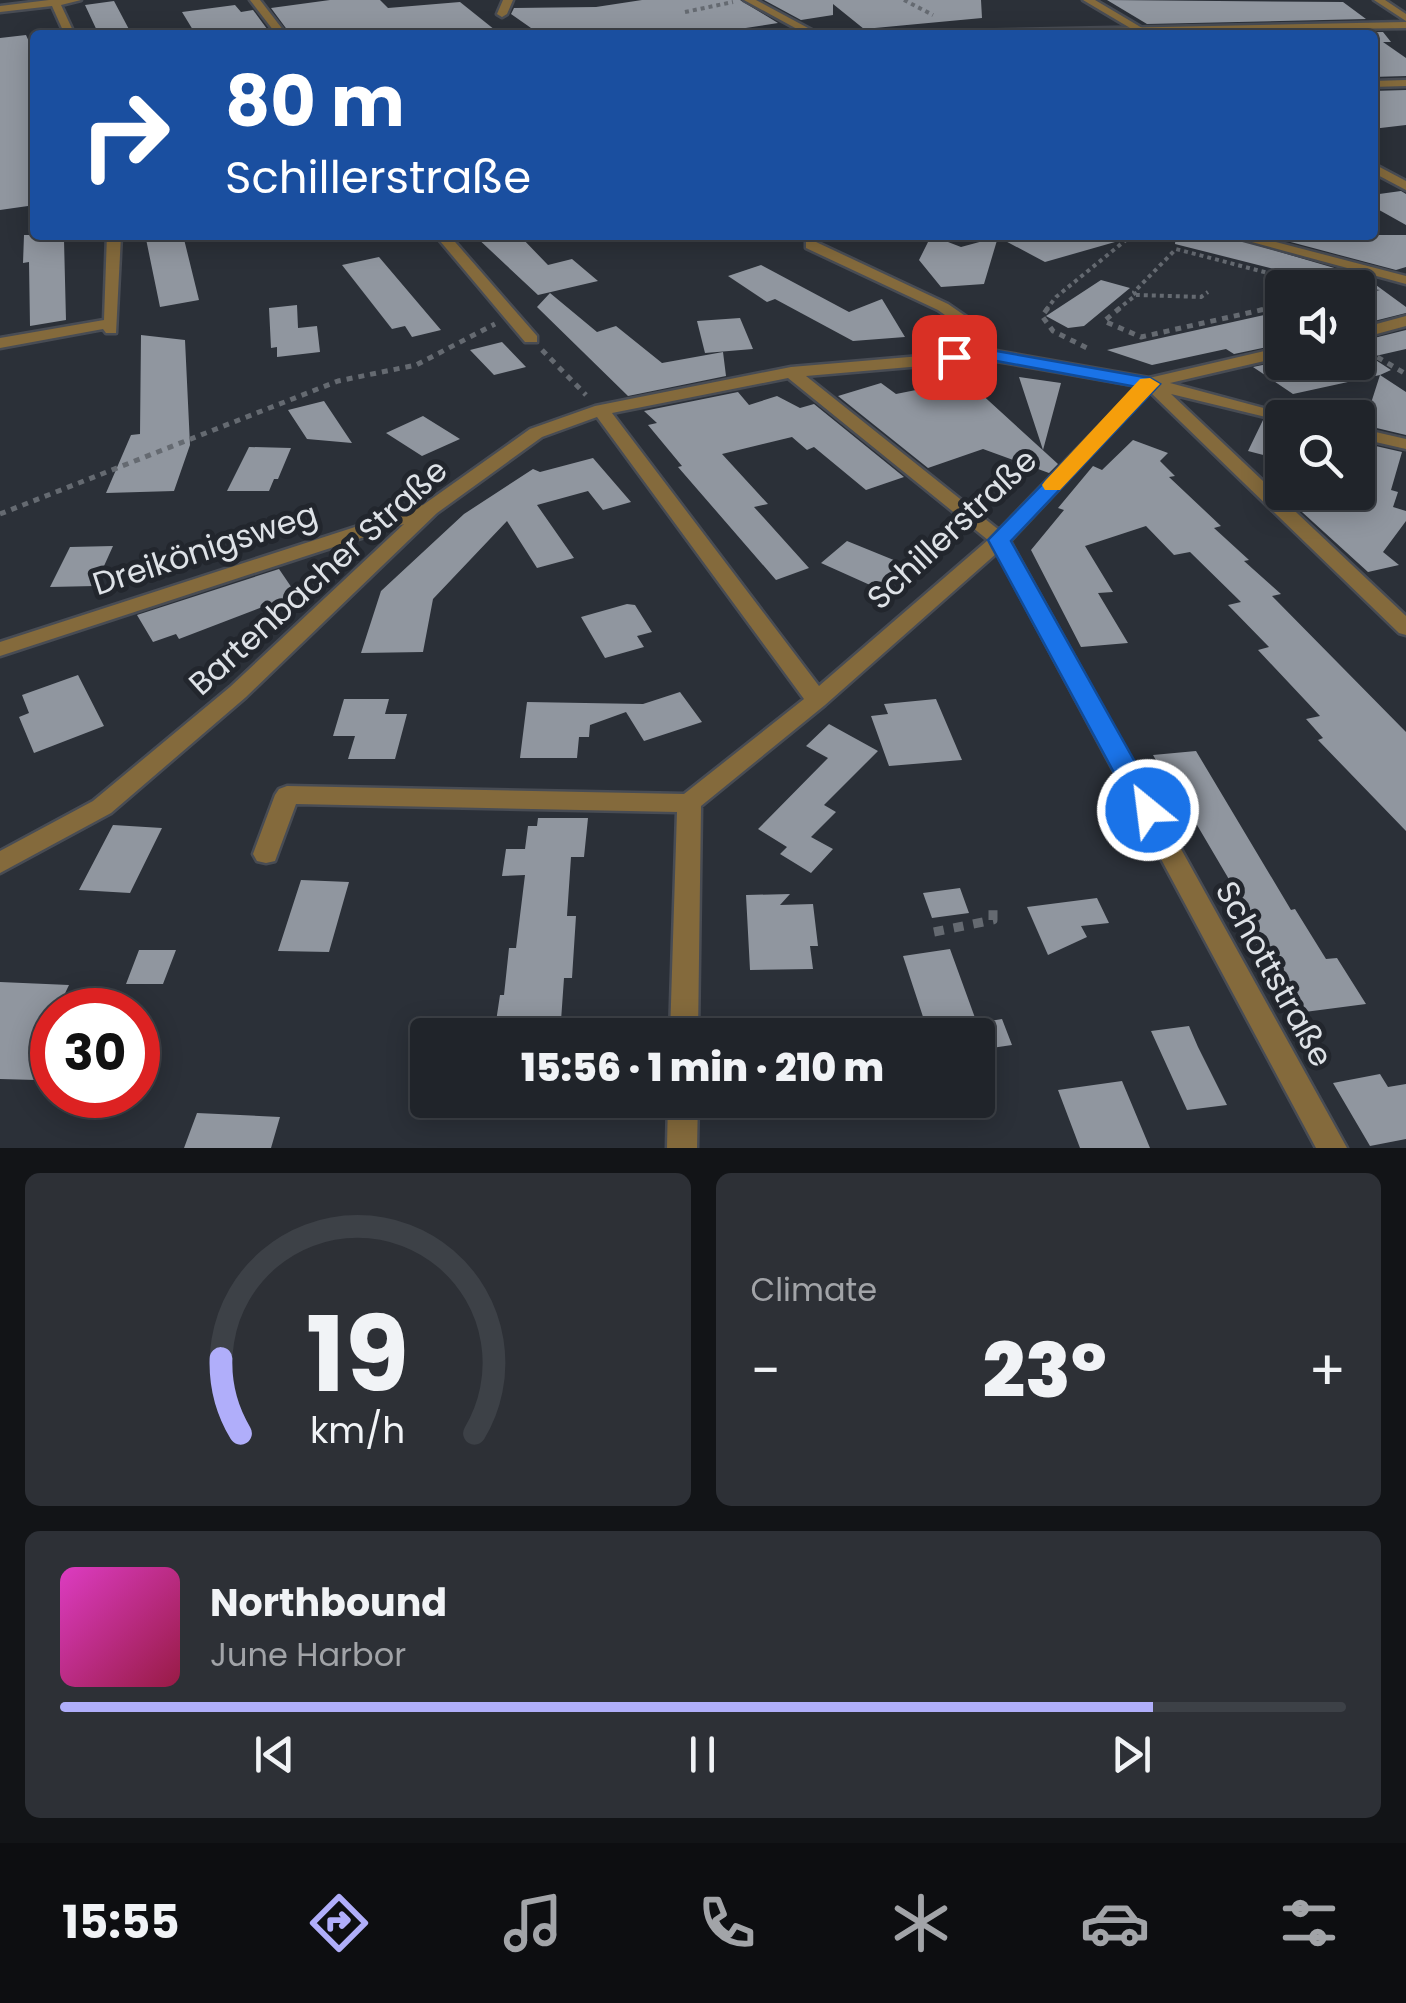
<!DOCTYPE html>
<html lang="en">
<head>
<meta charset="utf-8">
<style>
  body { margin:0; font-family:Poppins,sans-serif; background:#2d3036; color:#f1f3f6; height:100vh; display:flex; flex-direction:column; font-size:38px; white-space:nowrap }
  * { box-sizing:border-box; margin:0 }
  p { font-size:32px; color:#a2a4a8 }
  .icon { flex:none; width:55px; height:55px; fill:none; stroke:currentColor; stroke-width:2; stroke-linecap:round; stroke-linejoin:round }
  .map { position:relative; height:1148px; overflow:hidden }
  .drawer { display:flex; flex-direction:column; gap:25px; padding:25px; background:#121417; flex:1 }
  .drawer>* { flex:none }
  .top-card { position:absolute; left:30px; top:30px; width:1348px; height:210px; border-radius:10px; box-shadow:0 5px 25px #0003,0 0 0 2px #3d4147; background:#1a4fa0; color:#fff; overflow:hidden }
  .tools { position:absolute; left:1265px; top:270px; display:grid; gap:20px }
  .tools a { display:grid; place-items:center; width:110px; height:110px; border-radius:10px; background:#20242a; box-shadow:0 5px 25px #0003,0 0 0 2px #3d4147; font-size:50px }
  .speed { position:absolute; left:30px; top:988px; display:flex; gap:20px; font-size:50px; font-weight:700; text-align:center }
  .speed>* { display:grid; place-content:center; width:130px; height:130px; border-radius:50%; background:#20242a; box-shadow:0 5px 25px #0003,0 0 0 2px #3d4147; line-height:1 }
  .speed .limit { border:15px solid #d22; background:#fff; color:#111 }
  .pin { position:absolute; display:grid; place-items:center; width:85px; height:85px; color:#fff; margin:-42px; border-radius:20px; box-shadow:0 5px 15px #0006 }
  .me { position:absolute; width:110px; margin:-55px; rotate:331deg; stroke-linejoin:round; filter:drop-shadow(0 0 8px #0008) }
  .turn { display:flex; align-items:center; gap:35px; height:210px; padding:0 30px; font-size:45px }
  .turn .icon { width:130px; height:130px; stroke-width:2.5 }
  .turn b { display:block; font-size:70px; line-height:85px }
  .big { font-size:75px; font-weight:800; line-height:1.1 }
  .drawer .tile { flex:1; display:flex; flex-direction:column; justify-content:center; gap:15px; min-width:0; padding:0 35px; border-radius:15px; background:#2d3036 }
  .drawer .dial { align-items:center; gap:0 }
  .dial svg { height:260px; overflow:visible; fill:none; stroke:#3d4147; stroke-width:7; stroke-linecap:round; text-anchor:middle }
  .dial text { fill:#f1f3f6; stroke:none }
  .song { display:flex; align-items:center; gap:30px }
  .cover { width:120px; height:120px; border-radius:15px; background:linear-gradient(135deg,hsl(310 70% 55%),hsl(340 70% 35%)) }
  .played { height:10px; border-radius:5px; background:linear-gradient(90deg,#b0aefa 85%,#3d4147 85%) }
  .keys { display:flex; justify-content:space-around; direction:ltr }
  .heat { display:flex; justify-content:space-between; align-items:center; font-size:55px; direction:ltr }
  .drawer .tiles { flex:1; display:grid; gap:25px; grid-template-columns:1fr 1fr }
  .tile:last-child { grid-column:span 2 }
  .trip { position:absolute; left:410px; top:1018px; width:585px; height:100px; border-radius:10px; background:#20242a; box-shadow:0 5px 25px #0003,0 0 0 2px #3d4147; font-weight:800; line-height:100px; text-align:center }
  .menu { display:flex; height:160px; justify-content:space-around; align-items:center; background:#0d0e11; color:#a2a4a8 }
  .menu .icon { width:70px; height:70px }
  .menu .current { color:#b0aefa }
  .menu b { font-size:45px; color:#f1f3f6 }
  .map>svg:first-child { display:block }
</style>
</head>
<body>
<div class="map">
<svg width="1406" height="1148" viewBox="0 0 1406 1148">
  <rect width="100%" height="100%" fill="#2b3038"/>
  <!-- building -->
  <path fill="#90969f" d="M330,0H380L388,8L460,2L495,30L465,35H291L271,8Z
    M642,0H740L778,23L699,35H541L511,14L514,8L596,7Z
    M764,0H981L982,18L864,29L833,4V15L801,20Z
    M1107,0L1343,2L1366,19L1147,24Z
    M114,1L132,35H99L85,5Z
    M235,5L241,12L253,10L270,33L196,35L182,12Z
    M1383,32L1391,42H1383L1406,58V76L1372,77V35H1179Z
    M26,35L35,55V205L0,210V38Z
    M1406,90V125L1372,129V91Z
    M1401,191L1406,194V225L1372,206V195Z
    M24,235H60V241L64,240L66,320L30,326L29,262L23,263Z
    M183,235L199,300L160,307L146,239Z
    M474,235H519L548,265L572,259L598,281L538,295Z
    M994,235H1114L1115,242L1045,262L998,237L984,284L941,287L919,260L928,242H948L961,247L998,237Z
    M1176,235H1222L1365,277L1406,307V313L1358,325V295L1380,290L1334,284L1175,244Z
    M1264,235H1406V267L1396,270Z
    M379,257L441,330L412,337L405,326L392,329L342,265Z
    M761,265L849,312L882,299L905,337L853,341L775,299L767,302L728,276Z
    M1101,280L1130,288L1084,326L1068,328L1046,316Z
    M550,293L597,332L616,326L662,363L723,352L726,376L628,396L537,307Z
    M297,305L298,328L317,326L320,352L277,357V347L271,348L269,308Z
    M1282,311V344L1234,354L1226,349L1152,365L1107,350Z
    M740,318L753,349L705,353L697,321Z
    M1406,330V349L1371,357L1391,370L1380,375L1293,394L1253,367L1282,361L1358,362V342Z
    M141,335L185,340L190,445L174,491L106,493L131,435L140,434Z
    M502,342L526,367L494,375L470,350Z
    M1380,375L1406,392V435L1364,425Z
    M1019,377L1061,383L1043,450Z
    M966,380L1058,464L1049,473L983,449L928,468L838,396L881,383L896,394Z
    M738,392L749,405L777,396L800,408L814,404L904,477L866,490L814,447L807,450L792,437L722,454L768,504L754,507L809,568L776,580L678,467L682,466L648,425L657,423L644,411Z
    M324,401L352,443L307,439L288,410Z
    M423,416L460,439L422,456L386,433Z
    M1263,420L1282,424V460L1248,451Z
    M1133,440L1168,453L1160,461L1175,476L1169,477L1221,526L1214,528L1249,560L1244,561L1281,594L1272,596L1406,732V831L1318,740L1323,738L1306,719L1320,716L1258,650L1269,647L1228,605L1241,602L1190,552L1174,555L1146,526L1085,546L1113,592L1098,593L1128,643L1081,647L1031,550L1064,510L1058,508L1093,466L1102,470Z
    M1358,442L1402,452L1391,490L1398,492L1393,507L1406,511V521L1383,552L1399,565L1368,572L1302,512L1308,511L1284,492H1358Z
    M249,447L291,448L278,479H274L269,491H227Z
    M593,458L631,502L603,510L588,491L537,505L574,558L537,568L507,521L433,599L423,652L361,653L381,591L464,514L533,469L540,472Z
    M847,541L906,565L885,585L875,581L870,585L821,563Z
    M113,546L95,586L50,587L70,547Z
    M279,569L296,594L179,639L176,634L153,642L137,615Z
    M627,604L635,605L652,632L637,636L644,647L605,658L581,617Z
    M78,675L104,726L34,753L19,717L29,713L22,695Z
    M680,692L702,722L644,741L626,712L590,725L589,737H579L577,758H520L527,702L643,704Z
    M344,699H389L385,714H407L395,759H348L355,736H333Z
    M936,699L962,760L889,766L871,716L888,714L884,704Z
    M829,724L878,751L824,805L836,812L811,837L833,849L811,873L780,854L787,847L758,829L828,758L806,746Z
    M1196,751L1291,910L1295,909L1326,959L1337,958L1366,1004L1297,1013L1240,916L1250,915L1197,825H1192L1153,755Z
    M538,818H588L584,857H571L567,916H576L572,978H564L560,1035H494L500,995H504L509,948H516L525,875L502,876L506,849H525L528,826H537Z
    M113,825L162,828L130,893L79,890Z
    M301,880L349,882L329,952L278,951Z
    M960,888L969,913L932,918L923,893Z
    M790,894L780,905L813,904L818,946H810L813,969L750,970L746,895Z
    M1097,898L1109,923L1081,926L1087,937L1048,955L1027,907Z
    M950,949L978,1026V1023L1002,1019L1012,1045L978,1050V1035H929L903,956Z
    M139,950H176L163,984H126Z
    M0,982L69,985L57,1010H52V1045L36,1080L0,1079Z
    M1189,1026L1198,1047L1227,1105L1187,1110L1151,1031Z
    M1380,1074L1388,1087L1406,1084V1139L1370,1146L1333,1083Z
    M1122,1081L1150,1148H1080L1058,1090Z
    M197,1113L280,1117L271,1148H184Z"/>
  <g fill="none" stroke-linecap="round" stroke-linejoin="round">
    <!-- minor casing -->
    <g stroke="#484c54" stroke-width="5">
      <path id="minor" d="M49,0H81L61,5L75,35H65L52,6L0,12V6Z
        M250,0H260L287,35H277Z
        M503,0H513L507,14L502,17L497,14Z
        M744,0H756L821,35H808Z
        M1374,0H1385L1406,14V21Z
        M1406,22V28L916,35L921,32Z
        M1406,80V86L1372,87V81Z
        M107,235H121L116,333H106L103,329L0,348V338L104,320Z
        M435,235H449L537,336V342H525Z
        M1226,235H1249L1406,276V284Z
        M806,242H816L948,304L977,324L996,351L1149,378L1282,347V357L1170,383L1301,418H1282V421L1171,394L1406,616V635L1399,633L1150,392L1010,541L1347,1148H1316L997,553L825,705L701,806L698,1035H670L677,812L296,804L275,861L266,863L257,861L253,854L275,795L279,789L287,786L684,794L804,699L597,417L542,437L437,513L246,697L111,813L0,873V851L93,801L230,687L404,524L0,656V642L423,505L530,429L595,406L791,367L980,351L966,330L938,310L806,248ZM991,360L1138,386L999,530L806,376ZM788,378L988,540L819,686L612,413Z
        M1406,316V326L1358,339V329Z
        M1358,428L1406,439V449L1358,438Z
        M668,1100H698L697,1148H667Z"/>
    </g>
    <!-- tertiary casing -->
    <g stroke="#484c54" stroke-width="5">
      <path id="tertiary" d="M1083,0H1095L1154,35H1142Z
        M1372,163L1406,181V190L1372,172Z"/>
    </g>
    <!-- path-far2 -->
    <path stroke="#656a71" stroke-width="4" stroke-dasharray="4 4" stroke-linecap="butt" d="M904,0L933,15
      M685,12L733,2
      M1136,295L1134,292L1176,249L1295,280
      M1046,310L1056,297L1132,235
      M1117,310L1136,295L1201,297L1208,292
      M1259,310L1282,305"/>
    <!-- path-far1 -->
    <path stroke="#656a71" stroke-width="5" stroke-dasharray="6 6" stroke-linecap="butt" d="M1048,308L1042,316L1053,331L1089,349
      M1120,308L1104,321L1141,337L1270,308
      M542,350L586,395
      M1367,351L1406,374
      M0,514L338,381L416,365L495,324"/>
    <!-- path -->
    <path stroke="#656a71" stroke-width="9" stroke-dasharray="10 10" stroke-linecap="butt" d="M934,932L993,920V904"/>
    <!-- minor -->
    <use href="#minor" fill="#846a3c" fill-rule="evenodd"/>
    <!-- tertiary -->
    <use href="#tertiary" fill="#846a3c" fill-rule="evenodd"/>
  </g>
  <!-- route -->
  <path fill="#1a73e8" stroke="#114b97" stroke-width="2.5" d="M991,350L1150,378L1160,384L1011,541L1162,810L1158,817H1138L988,540L1137,387L991,360L954,363L945,357L954,352Z"/>
  <!-- slow -->
  <path fill="#f59e0b" d="M1150,378L1160,384L1157,387L1060,490H1045L1042,485L1045,481L1140,379Z"/>
  <g text-anchor="middle" stroke-width="10" stroke-linejoin="round" paint-order="stroke">
    <!-- street labels -->
    <g font-size="32" fill="#dee2e7" stroke="#22262d">
      <text transform="translate(952 529) rotate(-43)" y="11">Schillerstraße</text>
      <text transform="translate(205 549) rotate(-18)" y="11">Dreikönigsweg</text>
      <text transform="translate(318 577) rotate(-42)" y="11">Bartenbacher Straße</text>
      <text transform="translate(1274 974) rotate(61)" y="11">Schottstraße</text>
    </g>
  </g>
</svg>
<div class="tools">
<a><svg class="icon" aria-label="sound" viewBox="0 0 24 24"><path d="M4 9h4l5-4v14l-5-4H4zM17 9q2 3 0 6"/></svg></a>
<a><svg class="icon" aria-label="search" viewBox="0 0 24 24"><circle cx="10" cy="10" r="6"/><path d="M15 15l6 6"/></svg></a>
</div>
<div class="speed"><div class="limit">30</div></div>
<div class="pin" style="left:954px;top:357px;background:#d93025"><svg class="icon" aria-label="arrive" viewBox="0 0 24 24"><path d="M6 21V4h12l-3 4 3 4H6"/></svg></div>
<svg class="me" style="left:1148px;top:810px" viewBox="-20 -20 40 40"><circle r="17" fill="#1a73e8" stroke="#fff" stroke-width="3"/><path d="M0-11L8 9 0 5-8 9z" fill="#fff"/></svg>
<div class="trip">15:56 · 1 min · 210 m</div>
<div class="top-card">
<div class="turn"><svg class="icon" aria-label="right" viewBox="0 0 24 24"><path d="M7 20v-9h11M14 6l5 5-5 5"/></svg><div><b>80 m</b>Schillerstraße</div></div>
</div>
</div>
<section class="drawer">
<div class="tiles">
<div class="tile dial"><svg viewBox="0 0 100 80">
<path d="M14 69A42 42 0 1 1 86 69"/>
<path d="M14 69A42 42 0 0 1 8 46" stroke="#b0aefa"/>
<text x="50" y="56" font-size="32" font-weight="700">19</text>
<text x="50" y="72" font-size="11">km/h</text>
</svg></div>
<div class="tile"><p>Climate</p>
<div class="heat"><a>−</a><b class="big">23°</b><a>+</a></div>
</div>
<div class="tile">
<div class="song"><i class="cover"></i><div><b>Northbound</b><p>June Harbor</p></div></div>
<div class="played"></div>
<div class="keys"><svg class="icon" aria-label="previous" viewBox="0 0 24 24"><path d="M18 5L8 12l10 7zM5 5v14"/></svg><svg class="icon" aria-label="pause" viewBox="0 0 24 24"><path d="M8 5v14M16 5v14"/></svg><svg class="icon" aria-label="next" viewBox="0 0 24 24"><path d="M6 5l10 7-10 7zM19 5v14"/></svg></div>
</div>
</div>
</section>
<nav class="menu">
<b>15:55</b>
<svg class="icon current" aria-label="directions" viewBox="0 0 24 24"><path d="M12 3l9 9-9 9-9-9zM9 14v-3h6M13 9l2 2-2 2"/></svg>
<svg class="icon" aria-label="music" viewBox="0 0 24 24"><path d="M9 18V5l10-2v13"/><circle cx="6" cy="18" r="3"/><circle cx="16" cy="16" r="3"/></svg>
<svg class="icon" aria-label="phone" viewBox="0 0 24 24"><path d="M5 4h4l2 5-3 2q2 4 5 5l2-3 5 2v4C11 20 4 13 5 4z"/></svg>
<svg class="icon" aria-label="climate" viewBox="0 0 24 24"><path d="M12 3v18M4 7l16 10M4 17L20 7"/></svg>
<svg class="icon" aria-label="car" viewBox="0 0 24 24"><path d="M5 17H2v-5l4-1 3-4h7l3 4 3 1v5h-3M9 17h6M6 11h13"/><circle cx="7" cy="17" r="2"/><circle cx="17" cy="17" r="2"/></svg>
<svg class="icon" aria-label="filters" viewBox="0 0 24 24"><path d="M4 7h16M4 17h16"/><circle cx="9" cy="7" r="2"/><circle cx="15" cy="17" r="2"/></svg>
</nav>
</body>
</html>
